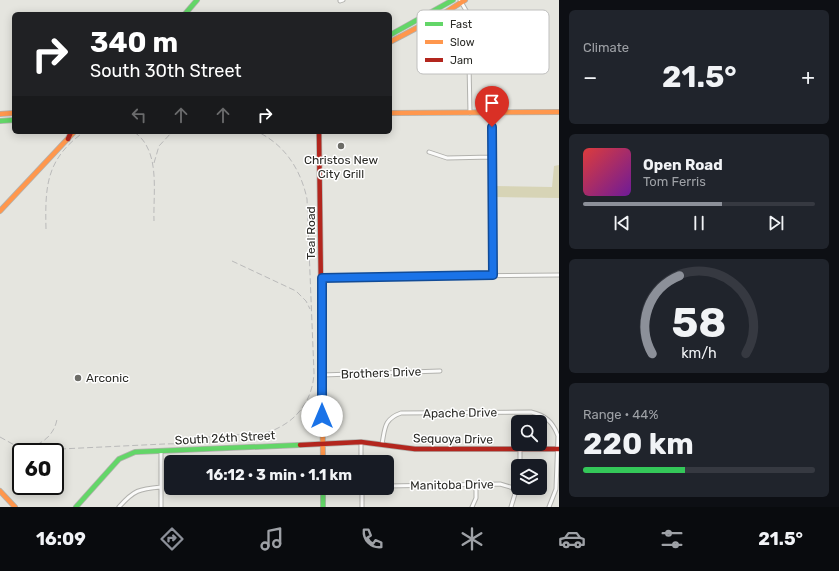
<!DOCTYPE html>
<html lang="en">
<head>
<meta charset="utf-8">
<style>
  body { margin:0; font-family:Rubik,sans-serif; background:#20242c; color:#f1f3f6; height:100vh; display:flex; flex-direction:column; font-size:15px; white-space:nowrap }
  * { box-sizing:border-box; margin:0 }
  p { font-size:13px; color:#9ea1a6 }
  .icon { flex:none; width:22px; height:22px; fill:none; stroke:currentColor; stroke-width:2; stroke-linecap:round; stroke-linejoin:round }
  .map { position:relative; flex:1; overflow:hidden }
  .sheet { display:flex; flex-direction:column; gap:10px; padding:10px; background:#0d0f14; width:280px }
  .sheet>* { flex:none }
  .top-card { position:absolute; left:12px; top:12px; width:380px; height:122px; border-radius:6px; box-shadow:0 2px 10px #0003; background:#202124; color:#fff; overflow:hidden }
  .fabs { position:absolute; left:511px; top:415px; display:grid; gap:8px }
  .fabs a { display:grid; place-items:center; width:36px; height:36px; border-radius:6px; background:#171b24; box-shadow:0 2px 10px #0003; font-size:20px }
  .speed { position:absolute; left:12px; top:443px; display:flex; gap:8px; font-size:20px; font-weight:700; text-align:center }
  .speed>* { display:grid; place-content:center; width:52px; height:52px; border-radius:50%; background:#171b24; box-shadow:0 2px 10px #0003; line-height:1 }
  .speed .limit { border:2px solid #111; border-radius:6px; background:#fff; color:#111 }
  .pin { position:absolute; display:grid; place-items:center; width:34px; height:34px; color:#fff; margin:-41px -17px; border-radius:50% 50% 50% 0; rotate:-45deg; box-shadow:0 0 4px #0007 }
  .pin .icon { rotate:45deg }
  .me { position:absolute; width:44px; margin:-22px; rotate:0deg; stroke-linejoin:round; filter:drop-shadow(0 0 3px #0008) }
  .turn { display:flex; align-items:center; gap:14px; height:84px; padding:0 12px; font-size:18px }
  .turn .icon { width:52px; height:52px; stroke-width:2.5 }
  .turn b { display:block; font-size:28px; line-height:34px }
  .lanes { display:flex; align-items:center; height:38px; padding:0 12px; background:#0003; justify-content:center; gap:20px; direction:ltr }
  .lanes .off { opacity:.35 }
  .big { font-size:30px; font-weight:700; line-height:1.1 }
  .sheet .card { flex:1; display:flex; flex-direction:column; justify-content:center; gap:6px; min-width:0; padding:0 14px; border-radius:6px; background:#20242c }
  .sheet .dial { align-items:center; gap:0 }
  .dial svg { height:104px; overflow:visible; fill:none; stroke:#363941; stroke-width:7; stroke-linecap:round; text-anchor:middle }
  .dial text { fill:#f1f3f6; stroke:none }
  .song { display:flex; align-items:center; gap:12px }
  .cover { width:48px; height:48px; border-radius:6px; background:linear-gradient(135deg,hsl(0 70% 55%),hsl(280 70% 35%)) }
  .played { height:4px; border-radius:2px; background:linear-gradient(90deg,#8c9099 60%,#363941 60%) }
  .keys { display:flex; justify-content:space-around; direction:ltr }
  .heat { display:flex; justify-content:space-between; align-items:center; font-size:22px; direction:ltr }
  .charge { height:6px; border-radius:3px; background:linear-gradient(90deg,#34c759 44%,#363941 0) }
  .trip { position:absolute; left:164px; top:455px; width:230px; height:40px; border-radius:6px; background:#171b24; box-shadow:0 2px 10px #0003; font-weight:700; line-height:40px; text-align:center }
  .dock { display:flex; height:64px; justify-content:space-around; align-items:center; background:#090b0e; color:#9ea1a6 }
  .dock .icon { width:28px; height:28px }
  .dock .current { color:#8c9099 }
  .dock b { font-size:18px; color:#f1f3f6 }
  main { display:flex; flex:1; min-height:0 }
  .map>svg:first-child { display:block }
</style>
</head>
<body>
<main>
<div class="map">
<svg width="559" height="507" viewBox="0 0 559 507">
  <rect width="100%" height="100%" fill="#e5e5df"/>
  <!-- green -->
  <path fill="#d7d4b6" d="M559,165V198L495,197V186L552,187L554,166Z"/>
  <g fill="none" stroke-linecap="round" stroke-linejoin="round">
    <!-- street casing -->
    <g stroke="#b2b2ae" stroke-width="5">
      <path id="street" d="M460,0L468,14L470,113
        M340,1L343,0
        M492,112L493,275
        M429,152L447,158L492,157
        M321,277L559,275
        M322,375L440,371
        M361,442V462
        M382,444C385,428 384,419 401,413L531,412C545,415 553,422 558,436L556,489L549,507
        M520,450V466
        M161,451V507
        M387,486L500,484L517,489
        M362,488V507
        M119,507C134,490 139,489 161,487
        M472,507L476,498V485
        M511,507L518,484"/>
    </g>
    <!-- fast casing -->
    <g stroke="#b2b2ae" stroke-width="6">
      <path id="fast" d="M185,14L197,0
        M390,35L453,0
        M0,121L14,120
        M323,488V507
        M76,507L119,459L135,452L300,445"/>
    </g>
    <!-- slow casing -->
    <g stroke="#b2b2ae" stroke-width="6">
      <path id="slow" d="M390,42L443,14L465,0
        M390,113L559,112
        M0,114L14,113
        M0,211L74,132
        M322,374L323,462
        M0,491L15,507"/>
    </g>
    <!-- jam casing -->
    <g stroke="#b2b2ae" stroke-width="6">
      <path id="jam" d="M319,132L322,374
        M68,139L71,132
        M300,445L361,442L415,449H559"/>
    </g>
    <!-- street -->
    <use href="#street" stroke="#fbfbfa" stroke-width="3"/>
    <!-- fast -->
    <use href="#fast" stroke="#63d668" stroke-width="4.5"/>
    <!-- slow -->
    <use href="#slow" stroke="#ff974d" stroke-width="4.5"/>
    <!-- jam -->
    <use href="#jam" stroke="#b3261e" stroke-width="4.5"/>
    <!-- rail -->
    <path stroke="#bababa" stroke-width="1" stroke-dasharray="6 3" stroke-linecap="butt" d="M134,132C161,150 153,192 154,221
      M154,163L159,146L172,132
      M46,229C45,186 46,159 84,132
      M232,261L296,291L306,301L310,309
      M0,437L18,447L40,450C81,448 123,446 164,444C201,443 247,445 280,427C301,416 313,396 314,373L307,199C301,170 285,145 258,132
      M198,438L246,434
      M28,447C43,445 55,433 57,419"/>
  </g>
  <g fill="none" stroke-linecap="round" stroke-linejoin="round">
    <!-- route casing -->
    <g stroke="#114b97" stroke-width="10">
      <path id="route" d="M322,416V278L493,275L492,127"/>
    </g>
    <!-- route -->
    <use href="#route" stroke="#1a73e8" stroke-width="7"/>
  </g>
  <!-- markers -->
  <g fill="#6c6c67" stroke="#fff" stroke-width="1.5">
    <circle cx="341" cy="146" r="4"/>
    <circle cx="78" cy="378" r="4"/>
  </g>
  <g text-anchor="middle" stroke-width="3" stroke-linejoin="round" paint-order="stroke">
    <!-- poi labels -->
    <g font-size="12" fill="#2b2b27" stroke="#fff">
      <text x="341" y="164">Christos New<tspan x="341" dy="14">City Grill</tspan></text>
      <text x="86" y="382" text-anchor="start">Arconic</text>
    </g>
    <!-- street labels -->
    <g font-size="12" fill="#2b2b27" stroke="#fff">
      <text transform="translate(311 233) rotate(-90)" y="4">Teal Road</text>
      <text transform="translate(381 373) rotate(-2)" y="4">Brothers Drive</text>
      <text transform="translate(460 413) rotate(-1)" y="4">Apache Drive</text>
      <text transform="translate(225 438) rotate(-3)" y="4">South 26th Street</text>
      <text transform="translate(453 439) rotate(1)" y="4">Sequoya Drive</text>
      <text transform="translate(452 485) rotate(-1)" y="4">Manitoba Drive</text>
    </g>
  </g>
  <!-- legend -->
  <rect x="417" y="10" width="132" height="64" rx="6" fill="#fff" stroke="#bfbfbe" stroke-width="1"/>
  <rect x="425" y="22" width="18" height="4" fill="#63d668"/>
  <rect x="425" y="40" width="18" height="4" fill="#ff974d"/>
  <rect x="425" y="58" width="18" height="4" fill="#b3261e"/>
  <g font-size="11" fill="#2b2b27">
    <text x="450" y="28">Fast</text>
    <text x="450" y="46">Slow</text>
    <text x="450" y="64">Jam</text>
  </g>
</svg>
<div class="fabs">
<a><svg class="icon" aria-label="search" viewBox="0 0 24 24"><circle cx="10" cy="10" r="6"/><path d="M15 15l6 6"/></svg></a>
<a><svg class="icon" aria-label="layers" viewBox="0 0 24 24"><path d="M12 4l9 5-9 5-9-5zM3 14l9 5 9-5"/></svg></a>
</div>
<div class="speed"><div class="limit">60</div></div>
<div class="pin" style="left:492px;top:127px;background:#d93025"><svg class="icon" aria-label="arrive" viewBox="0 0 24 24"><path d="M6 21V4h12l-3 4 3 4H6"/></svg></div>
<svg class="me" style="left:322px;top:416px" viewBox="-20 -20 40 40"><circle r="19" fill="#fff"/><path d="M0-13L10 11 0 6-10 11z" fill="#1a73e8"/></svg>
<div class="trip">16:12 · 3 min · 1.1 km</div>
<div class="top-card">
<div class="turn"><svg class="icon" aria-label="right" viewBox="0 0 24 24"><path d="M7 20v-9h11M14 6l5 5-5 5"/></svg><div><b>340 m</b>South 30th Street</div></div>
<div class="lanes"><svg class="icon off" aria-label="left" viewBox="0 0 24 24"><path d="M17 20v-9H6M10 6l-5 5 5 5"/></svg><svg class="icon off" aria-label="ahead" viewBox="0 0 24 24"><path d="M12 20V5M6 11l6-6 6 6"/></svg><svg class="icon off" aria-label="ahead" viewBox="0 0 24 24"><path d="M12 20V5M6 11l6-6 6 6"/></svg><svg class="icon" aria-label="right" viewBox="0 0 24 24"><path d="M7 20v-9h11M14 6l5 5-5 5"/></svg></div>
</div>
</div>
<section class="sheet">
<div class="card"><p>Climate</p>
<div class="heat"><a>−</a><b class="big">21.5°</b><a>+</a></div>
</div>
<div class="card">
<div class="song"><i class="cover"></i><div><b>Open Road</b><p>Tom Ferris</p></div></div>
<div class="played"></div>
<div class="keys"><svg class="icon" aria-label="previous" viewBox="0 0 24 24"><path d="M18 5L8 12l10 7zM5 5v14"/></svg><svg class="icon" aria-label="pause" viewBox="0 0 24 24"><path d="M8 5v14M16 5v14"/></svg><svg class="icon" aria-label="next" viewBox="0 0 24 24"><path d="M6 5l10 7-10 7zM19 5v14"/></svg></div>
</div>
<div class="card dial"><svg viewBox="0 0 100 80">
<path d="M14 69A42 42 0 1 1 86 69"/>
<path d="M14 69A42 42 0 0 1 35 9" stroke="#8c9099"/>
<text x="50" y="56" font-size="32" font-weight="700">58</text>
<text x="50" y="72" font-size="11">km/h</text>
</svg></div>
<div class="card"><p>Range · 44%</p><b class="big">220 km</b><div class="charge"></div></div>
</section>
</main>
<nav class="dock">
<b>16:09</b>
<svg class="icon current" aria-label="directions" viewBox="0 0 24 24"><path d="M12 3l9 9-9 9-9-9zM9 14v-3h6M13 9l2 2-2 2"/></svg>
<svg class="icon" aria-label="music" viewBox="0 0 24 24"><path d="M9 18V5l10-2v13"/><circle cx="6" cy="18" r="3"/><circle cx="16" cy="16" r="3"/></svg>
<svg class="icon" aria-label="phone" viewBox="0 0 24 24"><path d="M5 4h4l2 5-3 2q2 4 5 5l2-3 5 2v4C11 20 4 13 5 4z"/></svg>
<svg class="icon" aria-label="climate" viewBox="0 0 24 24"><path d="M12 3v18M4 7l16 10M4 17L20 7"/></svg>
<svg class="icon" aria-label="car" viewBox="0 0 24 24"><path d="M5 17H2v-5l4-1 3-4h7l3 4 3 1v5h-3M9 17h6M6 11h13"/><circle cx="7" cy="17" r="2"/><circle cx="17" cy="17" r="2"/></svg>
<svg class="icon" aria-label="filters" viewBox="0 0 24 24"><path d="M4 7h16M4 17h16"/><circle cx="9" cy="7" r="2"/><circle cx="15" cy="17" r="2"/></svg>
<b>21.5°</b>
</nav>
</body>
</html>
